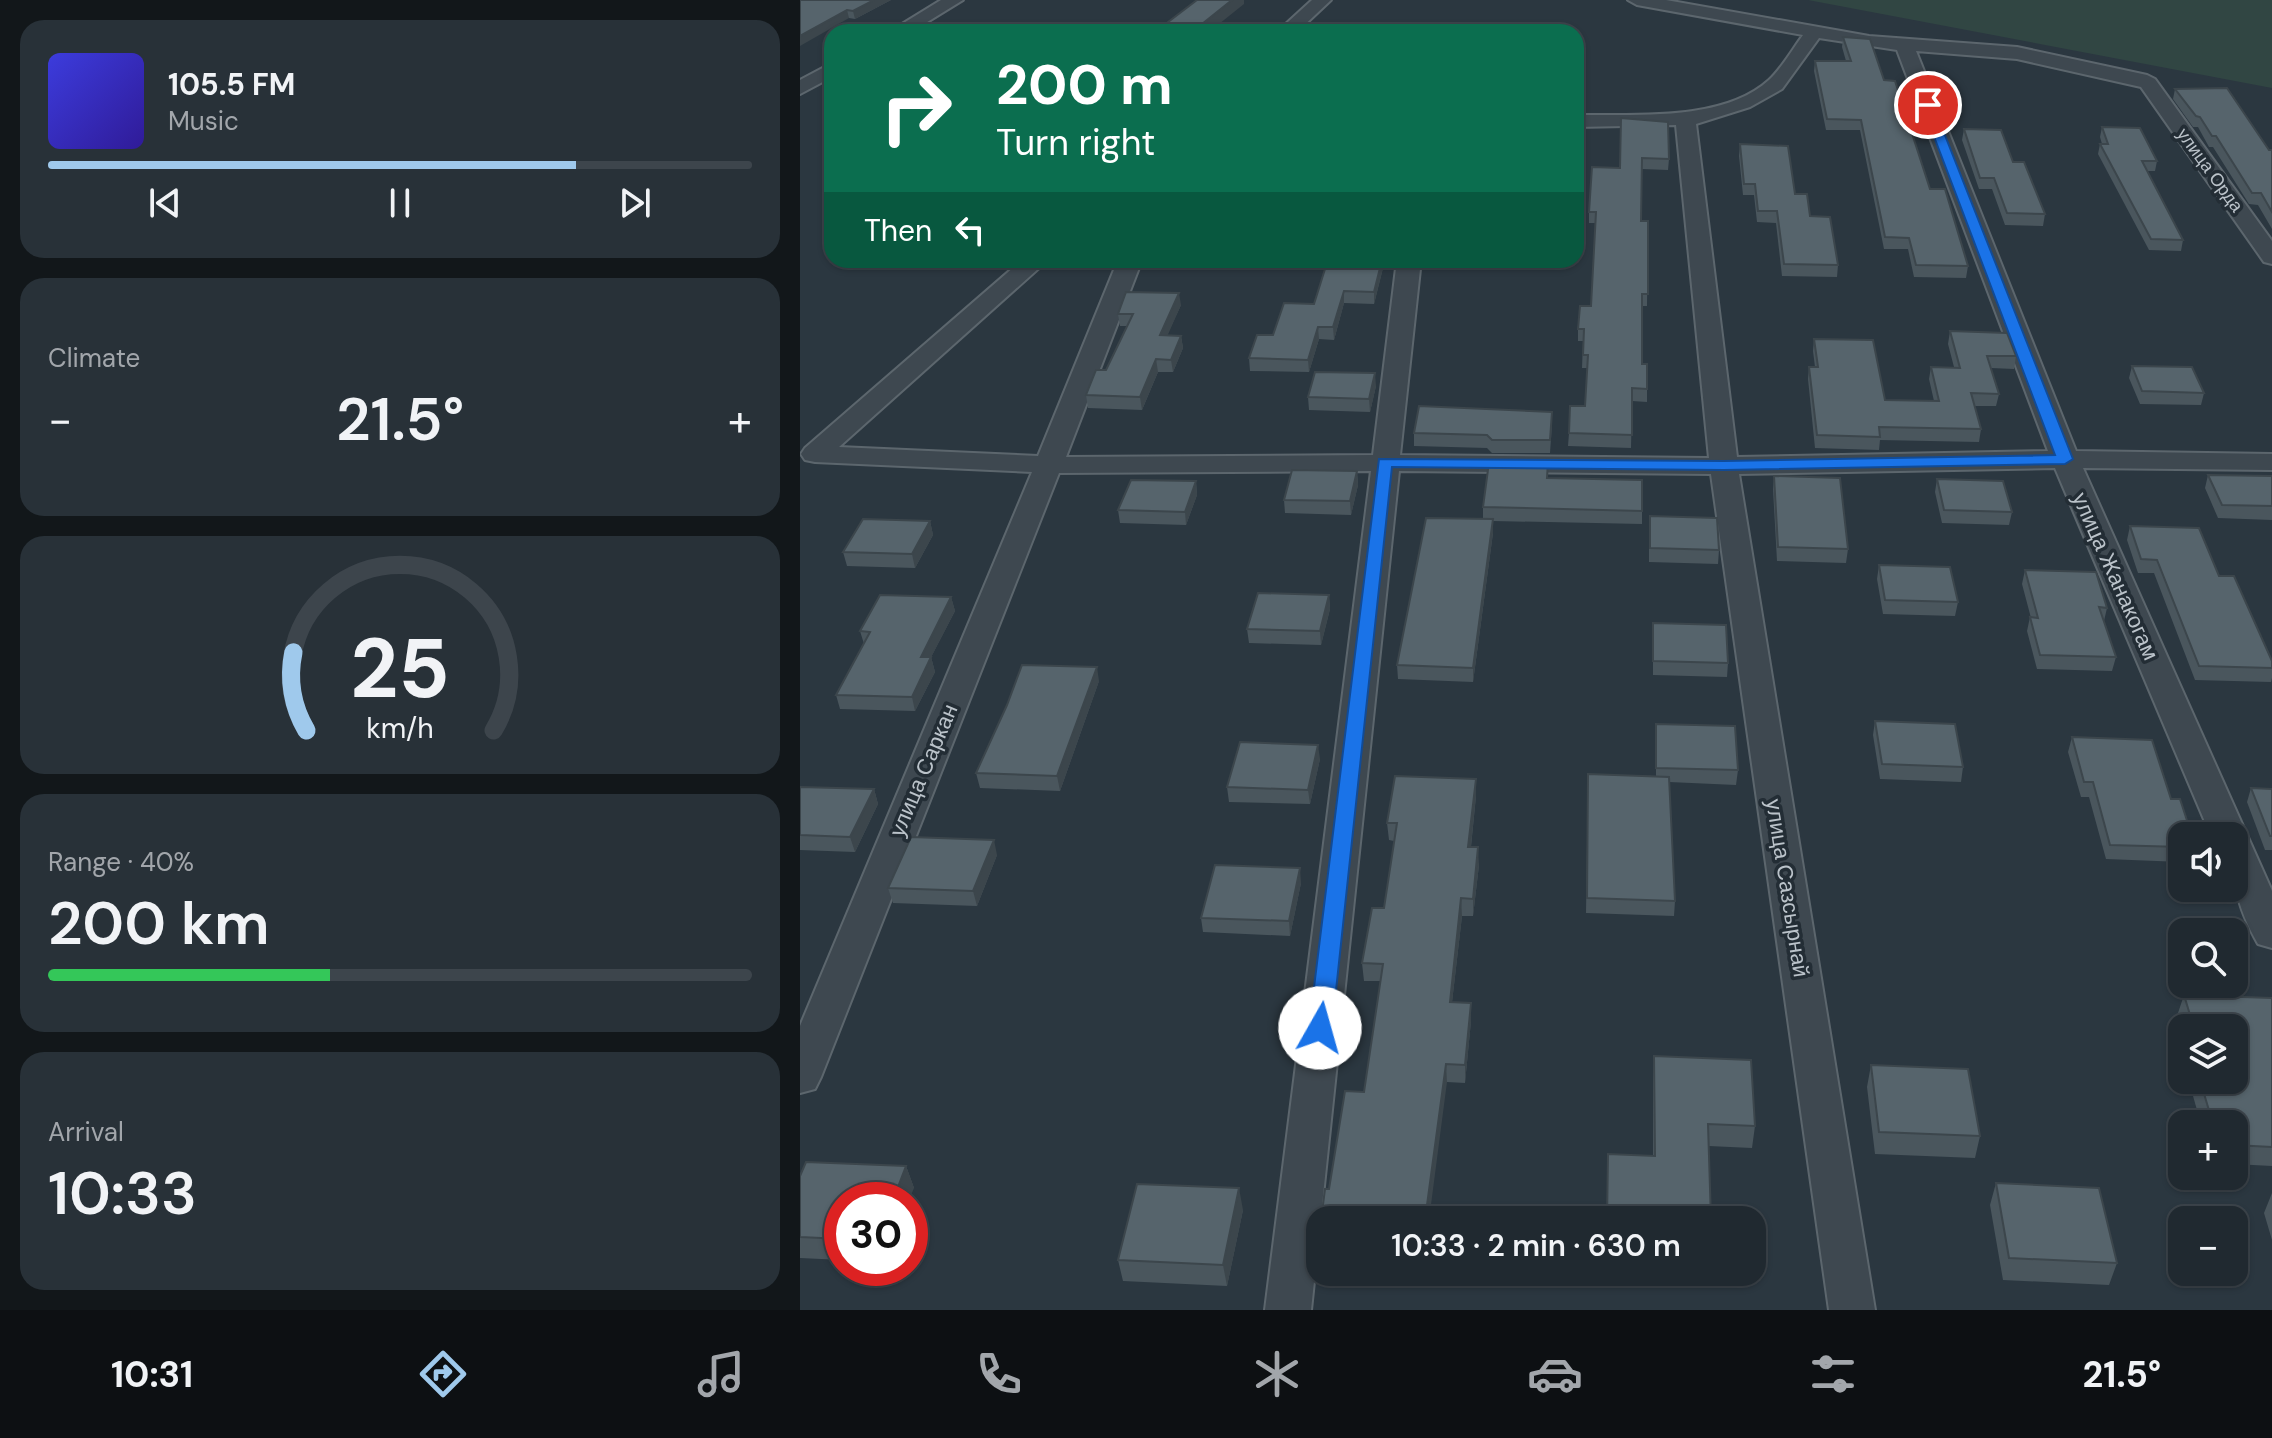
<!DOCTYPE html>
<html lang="en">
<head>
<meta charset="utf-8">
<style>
  body { margin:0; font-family:"DM Sans",sans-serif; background:#283138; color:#f1f3f6; height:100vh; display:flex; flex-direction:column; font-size:30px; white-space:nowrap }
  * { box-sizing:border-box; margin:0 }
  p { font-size:26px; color:#a2a6ab }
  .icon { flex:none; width:44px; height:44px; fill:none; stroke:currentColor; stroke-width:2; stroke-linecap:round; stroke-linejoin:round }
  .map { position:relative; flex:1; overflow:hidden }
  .side { display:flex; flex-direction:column; gap:20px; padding:20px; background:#12171a; width:800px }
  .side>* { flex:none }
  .hud { position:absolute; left:24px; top:24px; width:760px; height:244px; border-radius:24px; box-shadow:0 2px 6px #0004,0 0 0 2px #3d454c; background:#0b6e4f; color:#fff; overflow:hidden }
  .controls { position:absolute; left:1368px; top:822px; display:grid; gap:16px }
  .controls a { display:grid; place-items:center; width:80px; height:80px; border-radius:16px; background:#202930; box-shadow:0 2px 6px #0004,0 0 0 2px #3d454c; font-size:40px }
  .speed { position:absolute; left:24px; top:1182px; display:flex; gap:16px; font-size:40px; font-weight:700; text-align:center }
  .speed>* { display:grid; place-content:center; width:104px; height:104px; border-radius:50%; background:#202930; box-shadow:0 2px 6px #0004,0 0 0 2px #3d454c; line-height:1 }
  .speed .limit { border:12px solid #d22; background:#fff; color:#111 }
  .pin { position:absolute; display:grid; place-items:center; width:68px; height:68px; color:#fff; margin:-34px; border:4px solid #fff; border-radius:50%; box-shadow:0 2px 8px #0007 }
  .me { position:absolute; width:88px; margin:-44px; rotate:7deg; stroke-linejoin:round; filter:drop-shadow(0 0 6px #0008) }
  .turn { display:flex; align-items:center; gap:28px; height:168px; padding:0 40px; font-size:36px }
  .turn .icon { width:104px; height:104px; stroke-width:2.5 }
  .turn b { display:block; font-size:56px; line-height:68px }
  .then { display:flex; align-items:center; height:76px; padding:0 40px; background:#0003; gap:16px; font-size:30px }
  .big { font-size:60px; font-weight:600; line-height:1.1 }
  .side .tile { flex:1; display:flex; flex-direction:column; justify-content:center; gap:12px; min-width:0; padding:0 28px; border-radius:24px; background:#283138 }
  .side .dial { align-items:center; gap:0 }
  .dial svg { height:208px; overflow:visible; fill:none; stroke:#3d454c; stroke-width:7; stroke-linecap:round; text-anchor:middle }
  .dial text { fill:#f1f3f6; stroke:none }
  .song { display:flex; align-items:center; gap:24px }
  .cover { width:96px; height:96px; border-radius:12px; background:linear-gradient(135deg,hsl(240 70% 55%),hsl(250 70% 35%)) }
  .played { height:8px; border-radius:4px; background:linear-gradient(90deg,#9fc9ec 75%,#3d454c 75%) }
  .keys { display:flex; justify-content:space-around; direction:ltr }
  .heat { display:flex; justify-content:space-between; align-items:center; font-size:44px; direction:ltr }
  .charge { height:12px; border-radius:6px; background:linear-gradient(90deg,#34c759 40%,#3d454c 0) }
  .trip { position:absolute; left:506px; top:1206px; width:460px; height:80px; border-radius:24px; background:#202930; box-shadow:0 2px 6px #0004,0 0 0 2px #3d454c; font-weight:600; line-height:80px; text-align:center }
  .tabs { display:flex; height:128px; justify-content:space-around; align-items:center; background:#0d1013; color:#a2a6ab }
  .tabs .icon { width:56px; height:56px }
  .tabs .on { color:#9fc9ec }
  .tabs b { font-size:36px; color:#f1f3f6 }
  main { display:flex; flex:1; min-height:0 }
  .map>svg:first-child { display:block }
</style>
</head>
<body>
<main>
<section class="side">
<div class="tile">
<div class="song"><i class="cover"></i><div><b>105.5 FM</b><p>Music</p></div></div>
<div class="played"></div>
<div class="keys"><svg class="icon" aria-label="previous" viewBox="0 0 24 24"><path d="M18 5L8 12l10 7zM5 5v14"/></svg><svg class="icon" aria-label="pause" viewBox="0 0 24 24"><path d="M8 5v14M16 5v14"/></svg><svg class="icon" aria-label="next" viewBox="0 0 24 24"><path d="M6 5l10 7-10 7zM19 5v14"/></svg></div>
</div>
<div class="tile"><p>Climate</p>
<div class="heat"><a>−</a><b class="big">21.5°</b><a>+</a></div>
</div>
<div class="tile dial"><svg viewBox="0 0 100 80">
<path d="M14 69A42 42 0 1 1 86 69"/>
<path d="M14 69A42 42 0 0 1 9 39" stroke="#9fc9ec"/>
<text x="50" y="56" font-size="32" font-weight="700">25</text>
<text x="50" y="72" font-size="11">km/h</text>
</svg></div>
<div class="tile"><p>Range · 40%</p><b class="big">200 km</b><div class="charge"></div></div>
<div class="tile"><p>Arrival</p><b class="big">10:33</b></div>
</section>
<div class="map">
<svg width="1472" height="1310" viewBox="0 0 1472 1310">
  <rect width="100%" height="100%" fill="#2b3740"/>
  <!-- green -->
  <path fill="#314643" d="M1008,0H1472V88Z"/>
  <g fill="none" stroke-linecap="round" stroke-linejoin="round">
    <!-- street casing -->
    <g stroke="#5c666d" stroke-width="4">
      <path id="street" d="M141,0H163L111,32H89Z
        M512,0H531L497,32H477Z
        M828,0H866L1069,36L1217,47L1347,75L1355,79L1472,241V264L1464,262L1341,87L1217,59L1116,51L1276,451L1472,454V470L1283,468L1472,891V948L1458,944C1434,901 1434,884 1434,836H1411L1255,468L939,474L1075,1310H1029L911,474L599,471L511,1310H465L571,471L259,473L21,1077L15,1089L0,1093V1026L232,472L15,462L5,460L1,454L5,448L222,260H248L39,447L238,456L318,260H342L266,457L573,455L597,260H621L600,455L909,458L876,125L776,127V115C834,114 923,122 969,80C982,68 992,50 1003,35L837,5ZM1019,38L1097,50L1248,451L937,457L896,124L950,107L982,89Z
        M32,63V77L0,94V80Z"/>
    </g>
    <!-- street -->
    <use href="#street" fill="#3e4850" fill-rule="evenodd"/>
  </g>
  <!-- wall -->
  <path fill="#4a565d" d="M0,0H91L55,19L49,18Z
    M1043,37L1084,80L1130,189L1168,266L1166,278L1114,277L1108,249H1084L1060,130H1026L1014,71L1015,61H1046L1042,47Z
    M1375,89L1469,150H1472V229L1458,205L1449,204L1413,147H1409L1398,127H1393L1373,99Z
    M821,118L869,159L868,170L842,169L841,221H848L847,306H842V364L847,389V402L832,401L831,448L768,446L769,433L785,406L788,368H782L783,341H778V329L791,306L796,223H789V212L820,168Z
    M1302,127L1357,161L1355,171H1347L1383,240L1381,251L1349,250L1298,154L1300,144H1302L1300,137Z
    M1164,129L1213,162L1245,214L1243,226L1205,225L1192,189H1179L1162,140Z
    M940,144L995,194L1010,216L1038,265L1037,277L982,276L976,223L957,222L954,195H943L939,156Z
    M585,260L574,304L544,303L534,340L519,339L509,372L450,371L449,358L514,304L532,269Z
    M381,305L367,335L381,336L383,348L373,372H358L342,410L288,408L286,395L306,370L328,326H320L318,314Z
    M1150,331L1216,356L1214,369L1191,368L1199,394L1196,406H1174L1181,429L1179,442L1080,440L1079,450L1015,448L1008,379L1009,367H1015L1013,351L1014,339L1085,400L1134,401L1129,379L1131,367H1154L1148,344Z
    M1332,366L1404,393L1401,405L1340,404L1329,378Z
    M576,386L570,412L509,410L508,397Z
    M752,424L750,453H692L687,448L614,446V433Z
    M557,471L558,485L551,515L485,513L484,500Z
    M1408,475L1472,476V520L1418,518L1405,488Z
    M974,476L1048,549L1046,563L977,561L973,489Z
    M748,478L842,511V524L693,521V533L673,682L598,679L597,665L683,519V507Z
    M1137,479L1212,512L1209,525L1142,523L1135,492Z
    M396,481L397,495L386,525L320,523L318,510Z
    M130,521L133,535L115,568L47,566L43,552Z
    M1330,526L1419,576L1472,661V678L1471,682L1395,680L1354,573H1338L1327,540Z
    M849,529L919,550L918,564L849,562Z
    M1079,565L1158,602L1155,616L1083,614L1077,579Z
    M1225,570L1307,608L1304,621L1316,657L1312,671L1237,669L1227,631L1230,617L1231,618L1222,584Z
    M529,595L530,609L521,645L449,643L447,629Z
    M151,597L155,611L131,657L135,672L115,711L40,709L36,695L64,644L60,631Z
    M853,623L928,663L927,677L853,675Z
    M299,681L260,791L180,788L176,773Z
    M1075,721L1163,767L1161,782L1080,779L1073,735Z
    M856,724L938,770L936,785L869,782L875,901L874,916L786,913L788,774L856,776Z
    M1272,737L1382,836V862L1306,859L1289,797H1281L1268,752Z
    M520,759L510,804L429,802L427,787Z
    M676,779V796L671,847L679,865L673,916H662L652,1002L671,1021L665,1083L647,1082L529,1189L564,1092L581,981H564L562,963L584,908L594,841L589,840L587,823Z
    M0,787L74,789L78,804L55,852L0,850Z
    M1451,788L1472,789V850H1465L1447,802Z
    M197,855L177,906L93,903L88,888Z
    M501,883L490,936L403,932L401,918Z
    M1384,995L1472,998V1166L1434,1164V1124H1401L1393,1096L1398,1082L1397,1080H1434V1028H1382L1378,1013Z
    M854,1056L955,1126L952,1148L909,1146L853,1156V1078Z
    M1071,1065L1180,1136L1175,1158L1075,1154L1067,1087Z
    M106,1166L114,1188L42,1200V1260L0,1258V1176Z
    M1196,1183L1317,1263L1309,1285L1203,1280L1190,1205Z
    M1472,1193V1240L1464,1213Z
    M443,1210L427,1286L323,1281L318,1260Z
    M520,1226V1272H622L620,1288L517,1283L515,1265Z"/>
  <!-- shaded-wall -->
  <path fill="#3c464c" d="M74,0H91L55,19L53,11Z
    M432,0H444V4L409,32H392Z
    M47,10L49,18L0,46V36Z
    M582,260H585L574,304V292Z
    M544,291V303L534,340L533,327Z
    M379,293L381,305L362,348L360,335Z
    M518,327L519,339L509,372L508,360Z
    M381,336L383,348L373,372L371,360Z
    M356,359L358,372L342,410L340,397Z
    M575,373L576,386L570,412L569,399Z
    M557,471L558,485L551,515L550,501Z
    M396,481L397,495L386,525L385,512Z
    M693,519V533L673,682V668Z
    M130,521L133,535L115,568L112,554Z
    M529,595L530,609L521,645L520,631Z
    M151,597L155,611L124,671L121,657Z
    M131,657L135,672L115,711L112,697Z
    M297,667L299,681L260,791L257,776Z
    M518,745L520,759L510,804L508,790Z
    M676,779V796L669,865L668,847Z
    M74,789L78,804L55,852L50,837Z
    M194,840L197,855L177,906L173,891Z
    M678,847L679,865L673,916V899Z
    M500,868L501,883L490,936L489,921Z
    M661,898L662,916L650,1020V1002Z
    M671,1003V1021L665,1083V1065Z
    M646,1064L647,1082L629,1220H625Z
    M106,1166L114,1188L109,1200H93Z
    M439,1188L443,1210L427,1286L423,1265Z
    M619,1272H622L620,1288Z"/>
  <!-- building -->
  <path fill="#56646c" stroke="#3c464c" stroke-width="2" d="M0,0H74L53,11L47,10L0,36Z
    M397,0H432L392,32H355Z
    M1043,37L1070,39L1084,80L1095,81L1130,189H1145L1168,266L1116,265L1109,238L1085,237L1061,120L1027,119L1015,61H1051Z
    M1427,88L1469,150H1472V212L1461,193H1452L1416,136H1412L1400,117L1396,116L1375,89Z
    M821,118L868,122L869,159L842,158L841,221H848V294H842V364H847V389L832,388V435L769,433L770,406H785L788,355H783L784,329H778L780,306H791L796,212H789L792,167L820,168Z
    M1302,127L1340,128L1357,161H1342L1383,240L1351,239L1300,144H1308Z
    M1164,129L1201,130L1213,162H1224L1245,214L1207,213L1194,178H1180Z
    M940,144L988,146L995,194H1007L1010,216L1030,217L1038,265L984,264L977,211H958L955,184H944Z
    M535,260H582L574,292L544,291L533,327H518L508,360L449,358L457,335H473L484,303L514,304L525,269H532Z
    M326,292L379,293L360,335L381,336L371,360L356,359L340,397L286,395L296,370H306L333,314H318Z
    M1150,331L1207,333L1216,356H1187L1199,394L1171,393L1181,429L1079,427L1080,437L1017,435L1009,367H1018L1014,339L1073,340L1085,400L1139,401L1131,367L1160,368Z
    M1332,366L1392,367L1404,393L1342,391Z
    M515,372L575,373L569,399L508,397Z
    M619,406L752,412L750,440H692L687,435L614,433Z
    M689,462H748L747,478L842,480V511L683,507Z
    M492,470L557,471L550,501L484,500Z
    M1408,475L1472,476V506L1422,505Z
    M974,476L1040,478L1048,549L978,547Z
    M1137,479L1203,481L1212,512L1144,510Z
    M331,480L396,481L385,512L318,510Z
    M850,516L917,518L919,550L850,548Z
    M626,518L693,519L673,668L597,665Z
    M63,519L130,521L112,554L43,552Z
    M1330,526L1399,528L1419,576H1434L1472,661V668L1399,666L1357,560L1341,559Z
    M1079,565L1150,567L1158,602L1085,600Z
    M1225,570L1296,572L1307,608L1299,607L1316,657L1240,655L1230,617L1238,618Z
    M458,593L529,595L520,631L447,629Z
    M80,595L151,597L121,657H131L112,697L36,695L70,632L60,631Z
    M853,623L926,625L928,663L853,661Z
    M222,665L297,667L257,776L176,773L207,705Z
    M1075,721L1155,724L1163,767L1082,764Z
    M856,724L935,726L938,770L856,768Z
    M1272,737L1352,740L1371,799H1380L1392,836H1382V847L1310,845L1293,782H1284Z
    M440,742L518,745L508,790L427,787Z
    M788,774L869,777L875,901L787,898Z
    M595,776L676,779L668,847H678L673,899L661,898L650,1002L671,1003L665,1065L646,1064L625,1220H521L525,1189H529L545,1091L564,1092L583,964L562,963L572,908H584L597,823H587Z
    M0,787L74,789L50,837L0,835Z
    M1451,788L1472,789V836H1470Z
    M111,837L194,840L173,891L88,888Z
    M415,865L500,868L489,921L401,918Z
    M1384,995L1472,998V1147L1434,1145V1124H1413L1400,1080H1434V1028H1394Z
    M854,1056L951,1060L955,1126L908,1124L911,1220H807L808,1154L855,1156Z
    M1071,1065L1168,1069L1180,1136L1079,1132Z
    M6,1162L106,1166L93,1200H42V1239L0,1237V1176Z
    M1196,1183L1299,1188L1317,1263L1209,1258Z
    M337,1184L439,1188L423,1265L318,1260Z
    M520,1226V1265H515Z"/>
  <!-- route -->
  <path fill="#1a73e8" stroke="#114b97" stroke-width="2" d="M1128,101L1133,105L1273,459L1265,464L924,470L592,467L532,1028L529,1034L520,1036L512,1034L509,1028L579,459L924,461L1255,455L1122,105Z"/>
  <g text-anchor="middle" stroke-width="7" stroke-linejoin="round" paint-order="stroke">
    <!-- far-street labels -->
    <g font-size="18" fill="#bbc3ca" stroke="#232d35">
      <text transform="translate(1410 170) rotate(54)" y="6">улица Орда</text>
    </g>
    <!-- street labels -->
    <g font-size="22" fill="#bbc3ca" stroke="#232d35">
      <text transform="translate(1316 576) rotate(66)" y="8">улица Жанакогам</text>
      <text transform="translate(123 770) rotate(-67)" y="8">улица Саркан</text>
      <text transform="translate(988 888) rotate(81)" y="8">улица Сазсырнай</text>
    </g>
  </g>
</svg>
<div class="controls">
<a><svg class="icon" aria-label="sound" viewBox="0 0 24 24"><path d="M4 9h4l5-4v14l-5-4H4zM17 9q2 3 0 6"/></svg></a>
<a><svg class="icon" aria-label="search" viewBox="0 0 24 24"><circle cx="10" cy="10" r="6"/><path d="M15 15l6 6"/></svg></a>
<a><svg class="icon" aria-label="layers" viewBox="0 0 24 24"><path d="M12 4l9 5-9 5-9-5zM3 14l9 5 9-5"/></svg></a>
<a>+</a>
<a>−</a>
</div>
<div class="speed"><div class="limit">30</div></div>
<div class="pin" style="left:1128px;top:105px;background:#d93025"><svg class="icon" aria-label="arrive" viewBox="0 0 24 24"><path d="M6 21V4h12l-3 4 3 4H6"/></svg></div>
<svg class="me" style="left:520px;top:1028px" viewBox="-20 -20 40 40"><circle r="19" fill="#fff"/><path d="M0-13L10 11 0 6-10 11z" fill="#1a73e8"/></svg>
<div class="trip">10:33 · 2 min · 630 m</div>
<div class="hud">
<div class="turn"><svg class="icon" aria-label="right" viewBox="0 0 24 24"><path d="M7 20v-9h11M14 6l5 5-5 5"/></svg><div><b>200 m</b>Turn right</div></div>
<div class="then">Then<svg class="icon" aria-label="left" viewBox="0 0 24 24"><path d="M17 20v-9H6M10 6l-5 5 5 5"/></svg></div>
</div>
</div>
</main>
<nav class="tabs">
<b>10:31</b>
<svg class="icon on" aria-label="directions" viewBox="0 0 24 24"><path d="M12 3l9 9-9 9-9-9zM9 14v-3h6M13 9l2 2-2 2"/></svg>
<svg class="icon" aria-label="music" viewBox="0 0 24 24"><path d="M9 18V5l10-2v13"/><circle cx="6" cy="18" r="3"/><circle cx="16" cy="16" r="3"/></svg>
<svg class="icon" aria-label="phone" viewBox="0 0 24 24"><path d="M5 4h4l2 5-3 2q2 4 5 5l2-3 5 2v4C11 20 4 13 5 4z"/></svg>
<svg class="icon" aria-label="climate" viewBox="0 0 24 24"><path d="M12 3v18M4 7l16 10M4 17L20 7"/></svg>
<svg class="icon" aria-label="car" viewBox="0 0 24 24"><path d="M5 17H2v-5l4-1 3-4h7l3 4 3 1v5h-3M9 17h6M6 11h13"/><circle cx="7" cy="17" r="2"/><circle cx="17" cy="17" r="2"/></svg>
<svg class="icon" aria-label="filters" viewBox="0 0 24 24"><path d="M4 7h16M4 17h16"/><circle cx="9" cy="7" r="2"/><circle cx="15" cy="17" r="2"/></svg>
<b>21.5°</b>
</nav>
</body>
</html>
